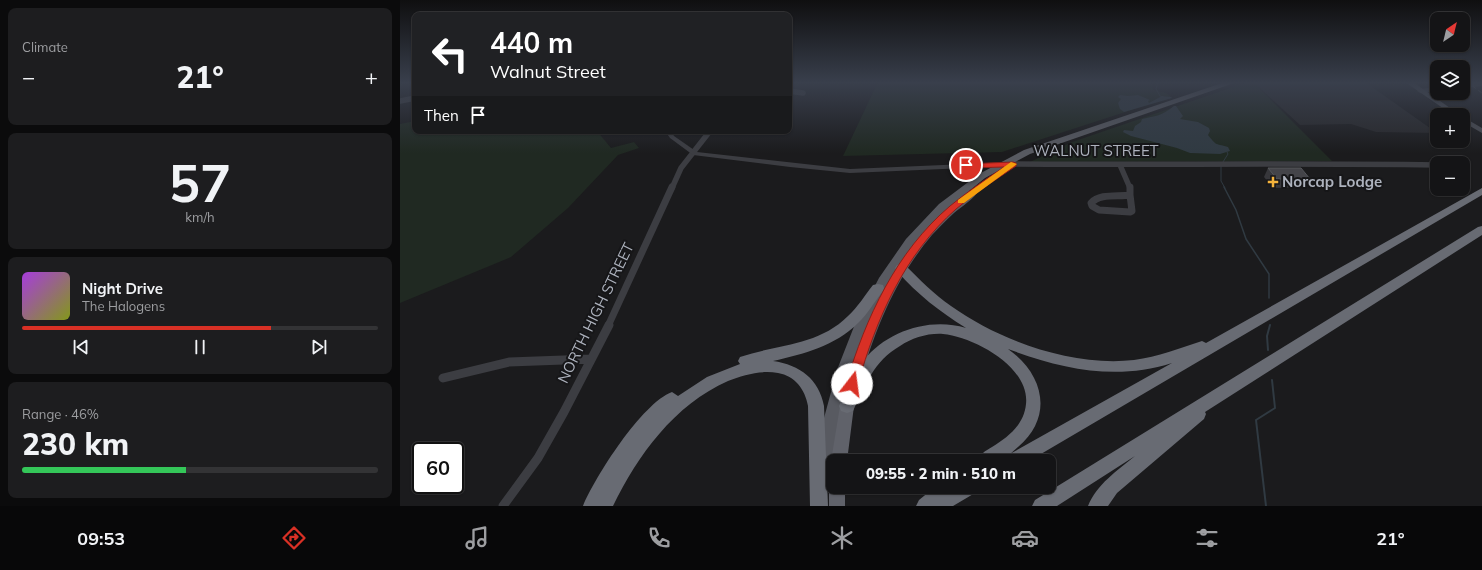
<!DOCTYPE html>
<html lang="en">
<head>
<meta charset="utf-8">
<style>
  body { margin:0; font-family:Mulish,sans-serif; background:#1d1d1f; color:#f1f3f6; height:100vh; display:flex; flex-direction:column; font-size:15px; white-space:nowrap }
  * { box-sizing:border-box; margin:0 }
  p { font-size:13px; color:#9d9ea1 }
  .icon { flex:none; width:22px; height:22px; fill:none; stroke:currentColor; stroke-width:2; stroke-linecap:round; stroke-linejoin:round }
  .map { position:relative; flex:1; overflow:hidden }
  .side { display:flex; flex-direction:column; gap:8px; padding:8px; background:#0b0b0c; width:400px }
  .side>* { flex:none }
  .banner { position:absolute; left:12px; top:12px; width:380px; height:122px; border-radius:8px; box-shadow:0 1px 3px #0004,0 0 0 1px #333335; background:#202124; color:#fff; overflow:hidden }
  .needle { width:26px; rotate:35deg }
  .tools { position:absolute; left:1030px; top:12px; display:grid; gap:8px }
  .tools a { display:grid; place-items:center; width:40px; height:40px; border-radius:8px; background:#141416; box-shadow:0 1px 3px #0004,0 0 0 1px #333335; font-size:20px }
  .speed { position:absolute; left:12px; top:442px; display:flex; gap:8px; font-size:20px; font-weight:700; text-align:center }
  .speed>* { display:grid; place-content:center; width:52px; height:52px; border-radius:50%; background:#141416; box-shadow:0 1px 3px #0004,0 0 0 1px #333335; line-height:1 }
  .speed .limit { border:2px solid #111; border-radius:6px; background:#fff; color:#111 }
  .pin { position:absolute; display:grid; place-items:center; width:34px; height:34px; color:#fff; margin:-17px; border:2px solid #fff; border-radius:50%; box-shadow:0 1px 4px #0007 }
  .me { position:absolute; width:44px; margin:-22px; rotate:15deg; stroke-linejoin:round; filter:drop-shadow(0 0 3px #0008) }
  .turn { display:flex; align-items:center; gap:14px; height:84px; padding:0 12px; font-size:18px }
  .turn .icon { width:52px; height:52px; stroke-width:2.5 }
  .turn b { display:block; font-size:28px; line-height:34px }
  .then { display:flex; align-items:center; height:38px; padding:0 12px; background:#0003; gap:8px; font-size:15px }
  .big { font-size:30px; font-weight:800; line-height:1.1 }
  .side .tile { flex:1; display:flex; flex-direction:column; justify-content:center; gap:6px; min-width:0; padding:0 14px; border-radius:8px; background:#1d1d1f }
  .side .dial { align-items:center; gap:0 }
  .dial b { font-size:52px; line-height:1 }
  .song { display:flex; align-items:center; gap:12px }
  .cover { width:48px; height:48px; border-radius:6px; background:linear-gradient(135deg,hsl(280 70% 55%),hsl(70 70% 35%)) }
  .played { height:4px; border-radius:2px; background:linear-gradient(90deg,#d93025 70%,#333335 70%) }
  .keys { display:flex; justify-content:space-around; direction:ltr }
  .heat { display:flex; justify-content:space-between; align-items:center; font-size:22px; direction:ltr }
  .charge { height:6px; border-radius:3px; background:linear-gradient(90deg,#34c759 46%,#333335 0) }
  .trip { position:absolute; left:426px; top:454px; width:230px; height:40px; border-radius:8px; background:#141416; box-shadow:0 1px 3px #0004,0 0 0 1px #333335; font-weight:800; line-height:40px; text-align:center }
  .tabs { display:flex; height:64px; justify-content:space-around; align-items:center; background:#080809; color:#9d9ea1 }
  .tabs .icon { width:28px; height:28px }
  .tabs .active { color:#d93025 }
  .tabs b { font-size:18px; color:#f1f3f6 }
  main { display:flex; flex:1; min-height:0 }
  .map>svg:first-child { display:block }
</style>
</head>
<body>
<main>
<section class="side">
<div class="tile"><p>Climate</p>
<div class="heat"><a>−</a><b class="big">21°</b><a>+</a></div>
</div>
<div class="tile dial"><b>57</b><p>km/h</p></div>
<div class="tile">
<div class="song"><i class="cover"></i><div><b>Night Drive</b><p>The Halogens</p></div></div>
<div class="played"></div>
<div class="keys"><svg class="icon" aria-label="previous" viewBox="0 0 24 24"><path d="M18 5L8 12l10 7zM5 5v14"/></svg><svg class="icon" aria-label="pause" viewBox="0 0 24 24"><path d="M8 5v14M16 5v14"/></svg><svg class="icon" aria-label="next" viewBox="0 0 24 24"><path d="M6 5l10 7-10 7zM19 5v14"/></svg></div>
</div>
<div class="tile"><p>Range · 46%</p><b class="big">230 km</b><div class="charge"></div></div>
</section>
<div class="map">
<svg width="1082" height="506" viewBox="0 0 1082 506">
  <rect width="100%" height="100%" fill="#1b1b1d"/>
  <!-- built -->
  <path fill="#27272a" d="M853,82H965L1037,133L976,132L951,124L900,125Z"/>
  <!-- green -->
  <path fill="#202922" d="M478,82H750L754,90L766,93L771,97L761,96L758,99L759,101L602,152L443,156Z
    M848,82H853L932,161L630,162L672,142Z
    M15,121V131H197L211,148L234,142L239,148L218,155L168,208L111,257L0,303V124Z"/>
  <!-- water -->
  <path fill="#303a42" d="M720,95L728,96L738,95L750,100L748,101L749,103L762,96L771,97L772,98L724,112L720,109L718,103L721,99L718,97Z
    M774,106H776L783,116L780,119L798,122L809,128L810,131L808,135C817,146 814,143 828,147L830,151L820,154L790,153L777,148L731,136L723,132L724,130L733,131L735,126L741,122L742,119C755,116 762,116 774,106Z"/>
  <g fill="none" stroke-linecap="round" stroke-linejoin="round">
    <!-- stream-far2 -->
    <path stroke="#303a42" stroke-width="1" d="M758,82L756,89L760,96L763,97
      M823,162L828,154L827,152
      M821,165V181L825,188"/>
    <!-- stream-far1 -->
    <path stroke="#303a42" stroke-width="1.5" d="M824,187L836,210L846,239L869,274V298"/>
    <!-- stream -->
    <path stroke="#303a42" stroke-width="2" d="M868,350L867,336L870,325
      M866,506L856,420L875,408L872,380"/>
    <!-- minor-far2 -->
    <path stroke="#3c3d42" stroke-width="5.5" d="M389,91L403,93
      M0,101L15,98
      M613,164C754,165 896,163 1037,165
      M720,165L730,188
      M272,188L281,168L310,131"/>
    <!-- minor-far1 -->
    <path stroke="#3c3d42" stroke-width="7" d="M730,187V195
      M730,195L732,211L730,212L699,210L692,206L691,203C700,193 718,197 730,195Z
      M208,326L272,187"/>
    <!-- minor -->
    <path stroke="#3c3d42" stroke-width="9" d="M43,378L109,362L191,359
      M103,506L138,458L164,412L209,325"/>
    <!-- tertiary -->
    <path fill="#3c3d42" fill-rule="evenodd" d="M1082,82V86L1063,88V84Z
      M1037,87V91L1020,93L1017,91L1020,89Z
      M265,131H271L274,136L297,152L450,169L613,162L616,164L613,166L450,173L390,167L293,155L270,138Z"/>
    <!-- secondary -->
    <path fill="#4a4c52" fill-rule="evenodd" d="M1005,82H1013L1060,115H1053Z
      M1063,117L1082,128V133L1063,122Z"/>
    <!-- primary -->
    <path fill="#585a61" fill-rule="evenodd" d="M825,82H837L630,154L585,178L569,191H575L577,193C571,201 561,207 554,213C546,220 539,228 532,235C495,279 474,331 459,386L457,390L452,392L446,388L439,418L432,468L430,473L424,475L418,473L416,468L424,418L437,370L455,324L479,278L506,239L539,204L579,174L624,150Z"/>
    <!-- trunk -->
    <path fill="#60626a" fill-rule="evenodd" d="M447,400L452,402L454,406L447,461H433V465L431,461L440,406L442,402Z
      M433,481V487H445V506H429V487Z"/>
    <!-- motorway -->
    <path fill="#686b73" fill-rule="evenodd" d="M1082,188V195L629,461H606L608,455L772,363C716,381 662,369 608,349C644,374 654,417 618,447C613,451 605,460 598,461C592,462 583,461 577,461C580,454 585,451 592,447C608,437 624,425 626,404C630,367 574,337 543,334C528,333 512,338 500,346C474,361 465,385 453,411L447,413L441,411L439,406C446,390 453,374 464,360C487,331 530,317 566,328C539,311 518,295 497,271L495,268L497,265L501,264L505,265C520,280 534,294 551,306C600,341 673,367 734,360C758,357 780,348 802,341L806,343Z
      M1082,226V235L805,412L806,414L804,419L717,493L708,506H688C697,484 717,471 735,456L657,506H632L635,500L1078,227Z
      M478,284L483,285L484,288L483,291C474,302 468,314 458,323C435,346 404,354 373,361C400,365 419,379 424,406L428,506H410L408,406C405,389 395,376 378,373C361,370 343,375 328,381C274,405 238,455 213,506H183C195,477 242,403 272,392L278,396L307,377L340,364L338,361L340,357C378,344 418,346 448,316C458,307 465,295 473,285Z
      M535,487H578L575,493L553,506H516L519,500Z"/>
    <!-- rail -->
    <path stroke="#4f5157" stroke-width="1" stroke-dasharray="4 3" stroke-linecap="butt" d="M1067,82L1082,93"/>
  </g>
  <!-- wall -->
  <path fill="#37373b" d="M868,168L910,179L905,187L873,188L864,177Z"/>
  <!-- building -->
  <path fill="#444449" stroke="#54565b" d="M868,168H901L910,179H877Z"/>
  <!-- sky -->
  <linearGradient id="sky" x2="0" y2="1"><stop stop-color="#0f0f10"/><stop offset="0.54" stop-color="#393f4c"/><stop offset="1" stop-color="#393f4c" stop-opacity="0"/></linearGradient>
  <rect width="1082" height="153" fill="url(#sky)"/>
  <!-- route -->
  <path fill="#d93025" stroke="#8d1f18" d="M613,162L616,163V166C595,180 575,193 556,209C504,255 476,319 458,384L456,388L452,389L448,388L446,384C466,317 496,252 550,206C567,192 586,179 604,167L566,168L562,165L563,164Z"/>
  <!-- slow -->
  <path fill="#f59e0b" d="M611,162L617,164L564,203H558V200Z"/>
  <!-- markers -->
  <path fill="#f4b33c" stroke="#161618" stroke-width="1.5" d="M871 176h4v4h4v4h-4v4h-4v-4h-4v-4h4z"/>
  <g text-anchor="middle" stroke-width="4" stroke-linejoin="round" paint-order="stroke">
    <!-- street labels -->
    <g font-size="15" fill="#adb2bd" stroke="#161618">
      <text x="696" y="156">WALNUT STREET</text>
      <text transform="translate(196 313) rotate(-64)" y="5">NORTH HIGH STREET</text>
    </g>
    <!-- poi labels -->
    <g font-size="15" font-weight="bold" fill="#adb2bd" stroke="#161618" text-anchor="start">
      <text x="882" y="187">Norcap Lodge</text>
    </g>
  </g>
</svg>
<div class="tools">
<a><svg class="needle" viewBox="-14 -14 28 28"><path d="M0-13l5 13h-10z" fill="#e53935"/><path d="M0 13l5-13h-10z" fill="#9d9ea1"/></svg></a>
<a><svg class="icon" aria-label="layers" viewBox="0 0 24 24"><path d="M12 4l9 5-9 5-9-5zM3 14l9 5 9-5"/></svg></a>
<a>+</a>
<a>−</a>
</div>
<div class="speed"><div class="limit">60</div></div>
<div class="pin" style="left:566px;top:165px;background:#d93025"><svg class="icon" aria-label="arrive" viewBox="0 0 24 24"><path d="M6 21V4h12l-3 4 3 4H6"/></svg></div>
<svg class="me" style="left:452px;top:384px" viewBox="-20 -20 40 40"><circle r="19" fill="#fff"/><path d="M0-13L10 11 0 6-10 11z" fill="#d93025"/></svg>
<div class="trip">09:55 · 2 min · 510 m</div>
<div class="banner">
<div class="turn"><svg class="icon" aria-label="left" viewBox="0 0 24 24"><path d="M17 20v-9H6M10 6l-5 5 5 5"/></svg><div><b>440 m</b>Walnut Street</div></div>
<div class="then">Then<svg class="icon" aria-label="arrive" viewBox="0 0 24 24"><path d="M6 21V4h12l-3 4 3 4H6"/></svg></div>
</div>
</div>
</main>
<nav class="tabs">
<b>09:53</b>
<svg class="icon active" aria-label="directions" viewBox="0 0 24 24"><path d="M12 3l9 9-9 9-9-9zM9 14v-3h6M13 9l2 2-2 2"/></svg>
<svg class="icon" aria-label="music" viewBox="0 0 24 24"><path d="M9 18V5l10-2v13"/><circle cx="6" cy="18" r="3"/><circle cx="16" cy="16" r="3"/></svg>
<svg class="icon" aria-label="phone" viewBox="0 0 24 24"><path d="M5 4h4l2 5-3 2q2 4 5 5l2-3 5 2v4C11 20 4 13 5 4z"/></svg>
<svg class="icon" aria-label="climate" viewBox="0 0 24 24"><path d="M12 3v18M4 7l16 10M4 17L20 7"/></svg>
<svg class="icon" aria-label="car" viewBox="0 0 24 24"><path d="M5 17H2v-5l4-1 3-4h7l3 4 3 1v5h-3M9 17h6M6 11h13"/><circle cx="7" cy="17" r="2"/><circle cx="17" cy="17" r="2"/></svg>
<svg class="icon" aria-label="filters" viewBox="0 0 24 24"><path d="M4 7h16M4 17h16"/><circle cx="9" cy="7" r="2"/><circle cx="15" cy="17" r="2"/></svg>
<b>21°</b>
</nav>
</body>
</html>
